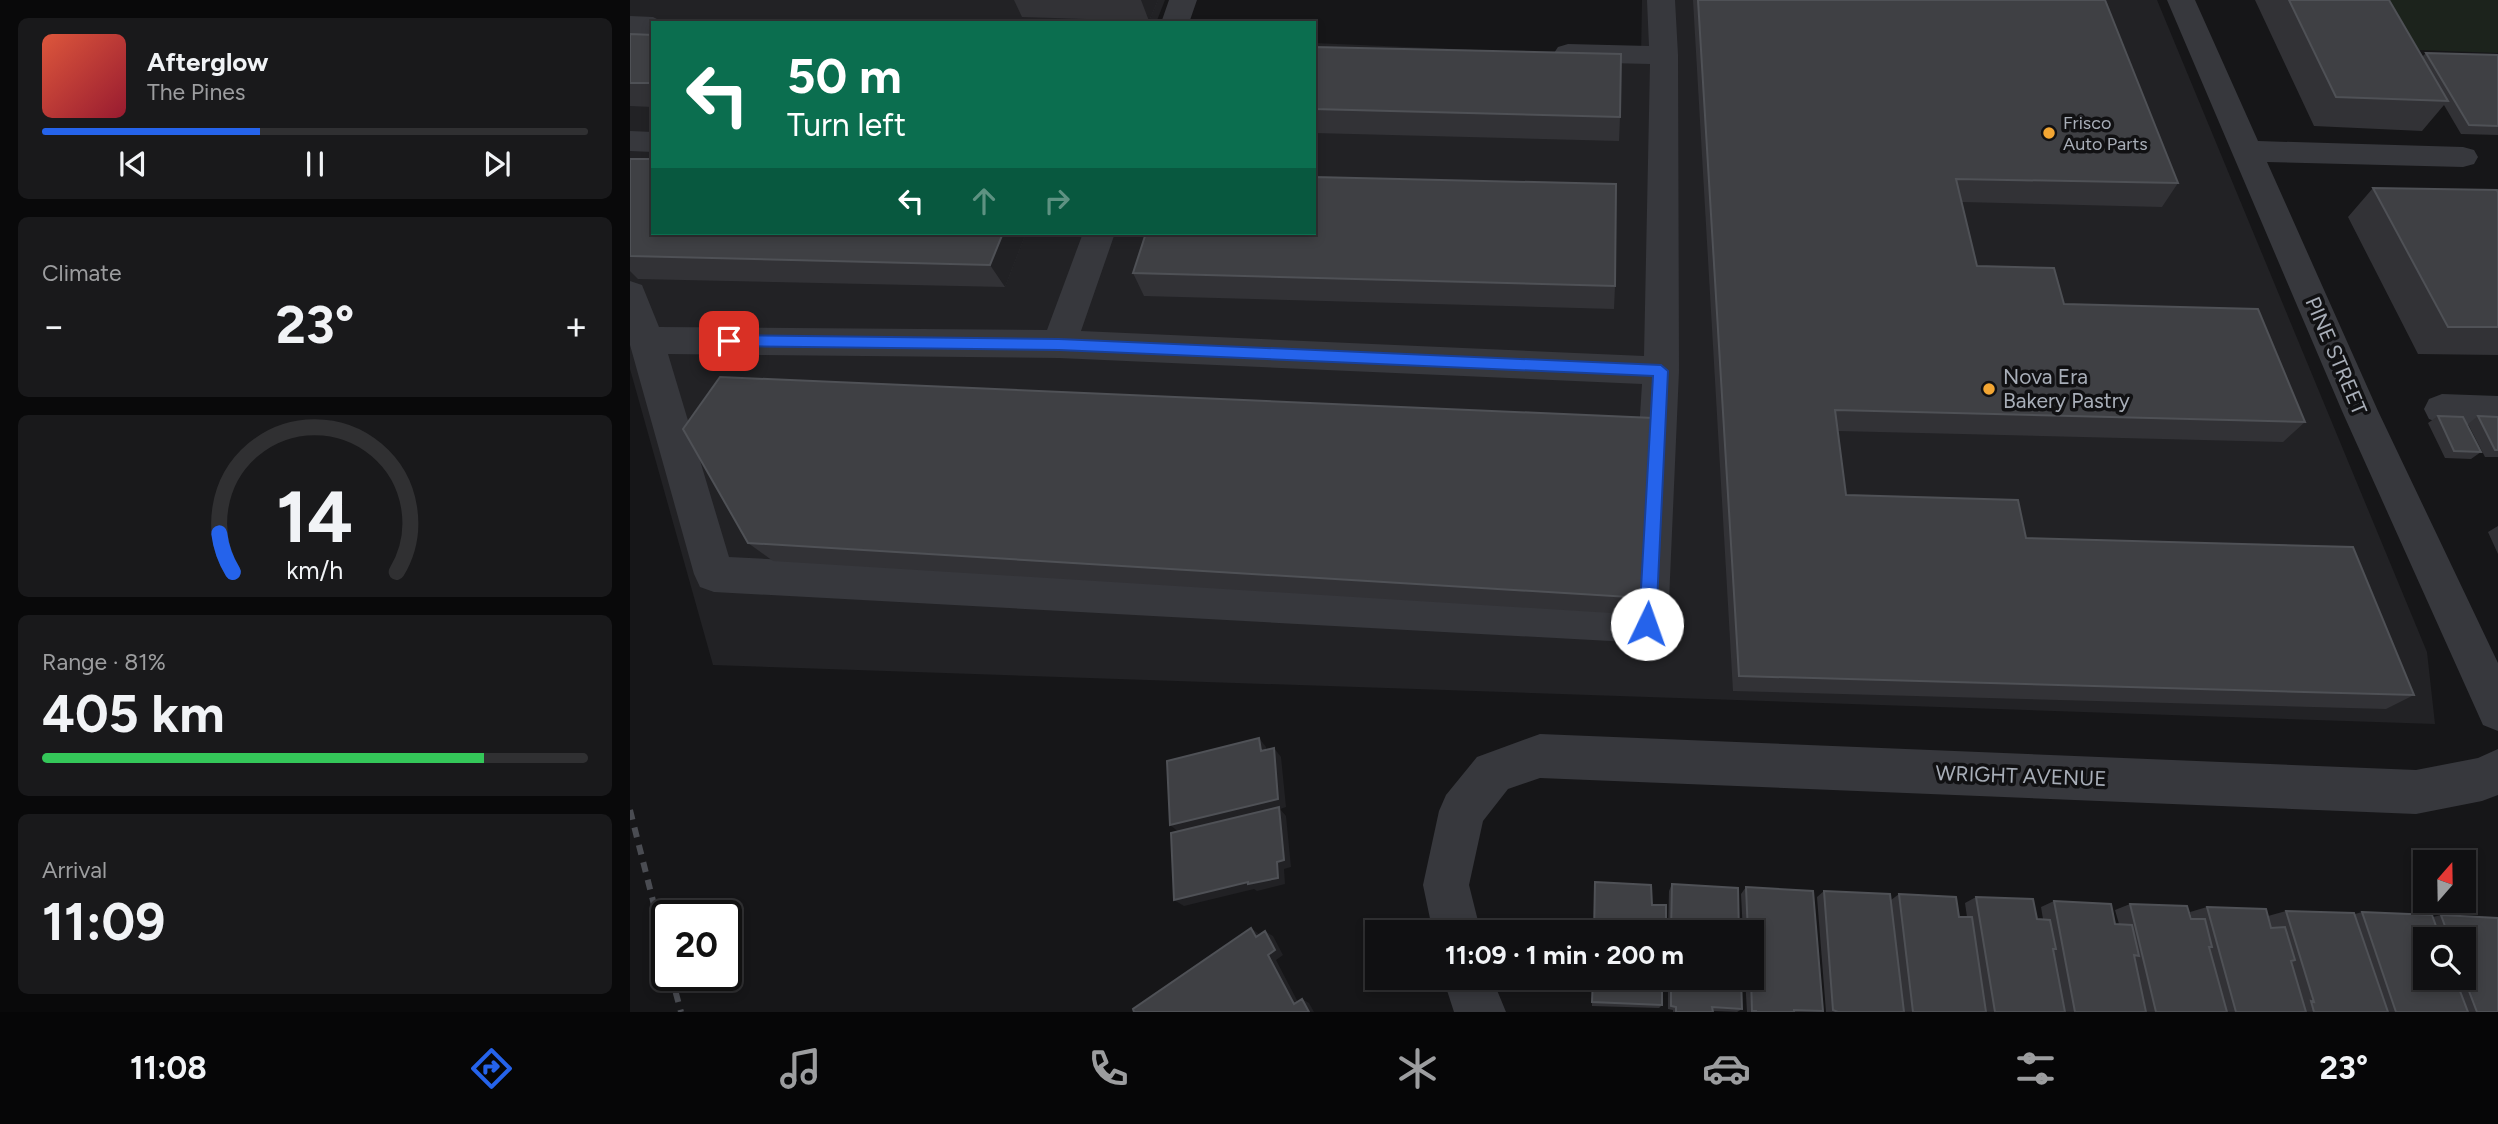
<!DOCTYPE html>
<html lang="en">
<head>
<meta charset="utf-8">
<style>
  body { margin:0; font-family:Figtree,sans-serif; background:#19191b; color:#f1f3f6; height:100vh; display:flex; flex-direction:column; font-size:26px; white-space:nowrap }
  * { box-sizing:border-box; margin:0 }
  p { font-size:23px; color:#9c9d9f }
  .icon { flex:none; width:38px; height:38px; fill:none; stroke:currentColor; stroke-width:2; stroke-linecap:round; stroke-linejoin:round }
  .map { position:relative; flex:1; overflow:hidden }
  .drawer { display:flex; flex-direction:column; gap:18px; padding:18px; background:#09090a; width:630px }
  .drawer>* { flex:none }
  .guide { position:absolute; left:21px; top:21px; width:665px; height:214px; border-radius:0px; box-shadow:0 4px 10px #0003,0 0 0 2px #303032; background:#0b6e4f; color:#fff; overflow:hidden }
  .needle { width:46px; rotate:20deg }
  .fabs { position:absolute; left:1783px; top:850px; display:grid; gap:14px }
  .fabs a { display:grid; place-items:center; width:63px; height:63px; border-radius:0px; background:#101012; box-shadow:0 4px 10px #0003,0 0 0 2px #303032; font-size:35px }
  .speed { position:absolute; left:21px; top:900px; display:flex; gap:14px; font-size:35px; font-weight:700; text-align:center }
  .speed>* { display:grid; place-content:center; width:91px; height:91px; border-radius:50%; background:#101012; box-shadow:0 4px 10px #0003,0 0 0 2px #303032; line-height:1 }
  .speed .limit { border:4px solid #111; border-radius:10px; background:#fff; color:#111 }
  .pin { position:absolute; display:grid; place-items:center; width:60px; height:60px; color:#fff; margin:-30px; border-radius:14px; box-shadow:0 4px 10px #0006 }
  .me { position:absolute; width:77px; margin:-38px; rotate:3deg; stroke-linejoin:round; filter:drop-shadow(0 0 5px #0008) }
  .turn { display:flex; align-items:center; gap:24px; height:147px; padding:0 21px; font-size:32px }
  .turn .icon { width:91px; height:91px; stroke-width:2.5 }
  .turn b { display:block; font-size:49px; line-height:60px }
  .lanes { display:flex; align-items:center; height:66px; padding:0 21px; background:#0003; justify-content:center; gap:35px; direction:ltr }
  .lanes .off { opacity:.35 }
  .big { font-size:52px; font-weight:700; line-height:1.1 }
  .drawer .widget { flex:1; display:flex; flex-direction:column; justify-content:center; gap:10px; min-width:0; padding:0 24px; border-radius:10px; background:#19191b }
  .drawer .dial { align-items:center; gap:0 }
  .dial svg { height:182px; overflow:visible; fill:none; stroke:#303032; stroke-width:7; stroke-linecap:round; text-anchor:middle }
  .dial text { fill:#f1f3f6; stroke:none }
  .song { display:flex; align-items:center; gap:21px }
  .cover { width:84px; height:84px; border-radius:10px; background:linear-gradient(135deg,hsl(10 70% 55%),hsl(350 70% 35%)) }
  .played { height:7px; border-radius:4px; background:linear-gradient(90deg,#2563eb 40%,#303032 40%) }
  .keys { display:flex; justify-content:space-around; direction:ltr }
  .heat { display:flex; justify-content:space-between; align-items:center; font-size:38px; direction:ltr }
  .charge { height:10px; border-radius:5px; background:linear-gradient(90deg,#34c759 81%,#303032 0) }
  .trip { position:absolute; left:735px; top:920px; width:399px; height:70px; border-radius:0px; background:#101012; box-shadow:0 4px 10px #0003,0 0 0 2px #303032; font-weight:700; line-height:70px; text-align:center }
  .tab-bar { display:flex; height:112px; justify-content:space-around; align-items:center; background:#060607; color:#9c9d9f }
  .tab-bar .icon { width:49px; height:49px }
  .tab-bar .active { color:#2563eb }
  .tab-bar b { font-size:32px; color:#f1f3f6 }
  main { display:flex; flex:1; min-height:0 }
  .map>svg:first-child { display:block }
</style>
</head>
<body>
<main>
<section class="drawer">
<div class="widget">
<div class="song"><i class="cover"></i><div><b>Afterglow</b><p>The Pines</p></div></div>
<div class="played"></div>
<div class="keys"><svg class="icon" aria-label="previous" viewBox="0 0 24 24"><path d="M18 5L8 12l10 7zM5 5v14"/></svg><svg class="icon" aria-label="pause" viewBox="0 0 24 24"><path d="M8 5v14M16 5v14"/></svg><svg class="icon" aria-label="next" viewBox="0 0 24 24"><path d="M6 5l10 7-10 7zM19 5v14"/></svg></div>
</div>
<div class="widget"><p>Climate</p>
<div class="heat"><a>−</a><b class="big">23°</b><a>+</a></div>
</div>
<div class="widget dial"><svg viewBox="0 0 100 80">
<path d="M14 69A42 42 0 1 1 86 69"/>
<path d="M14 69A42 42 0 0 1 8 52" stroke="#2563eb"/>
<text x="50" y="56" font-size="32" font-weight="700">14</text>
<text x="50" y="72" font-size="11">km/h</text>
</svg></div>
<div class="widget"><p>Range · 81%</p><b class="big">405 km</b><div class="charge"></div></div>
<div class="widget"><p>Arrival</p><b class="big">11:09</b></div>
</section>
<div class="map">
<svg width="1868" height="1012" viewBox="0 0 1868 1012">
  <rect width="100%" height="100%" fill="#161618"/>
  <!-- built -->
  <path fill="#222225" d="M0,0H535L526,23H23V233H684V43L1011,57L1012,0H1527L1797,652L1805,724L83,665L0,369Z"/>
  <!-- green -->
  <path fill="#1c231c" d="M1735,0H1868V53L1762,49Z"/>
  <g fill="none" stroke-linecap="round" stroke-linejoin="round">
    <!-- minor -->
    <path fill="#37383d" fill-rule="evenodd" d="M539,0H567L559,23H531Z
      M1017,0H1045L1048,55L1049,371L1038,624L1032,637L1017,643L84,592L70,587L64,574L0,345V281L12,285L29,327L417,330L453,233H485L451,331L1014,356L1020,64L938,62L928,59L924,53L928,47L938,44L1019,46ZM38,354L429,358L1012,384L998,604L99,557Z
      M1537,0H1565L1628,141L1833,147L1844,150L1848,157L1844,164L1833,167L1637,162L1748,411L1868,663V731L1853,725L1712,411Z
      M0,16L23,17L35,23H23V35L0,34Z
      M0,131L23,132V152L0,151Z
      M1812,394L1868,396V426L1812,424L1799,419L1794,409L1799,399Z
      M910,734L1786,770L1848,758L1868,749V795L1852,801L1786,814L910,778L878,789L853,821L839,885L851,933H803L793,885L809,811L816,795L847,757Z
      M813,978H862L876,1012H824Z"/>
    <!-- rail -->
    <path stroke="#4a4c52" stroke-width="6" stroke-dasharray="10 8" stroke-linecap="butt" d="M0,810L37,956
      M41,975L51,1012"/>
  </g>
  <!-- wall -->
  <path fill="#323236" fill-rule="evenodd" d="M384,0H528L519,21L392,17Z
    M1063,0H1475L1548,183L1532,207L1332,202L1347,266L1434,304L1675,422L1653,442L1208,431L1216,495L1396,538L1784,695L1756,709L1103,691Z
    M1625,0H1759L1792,57L1796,53L1868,55V135L1831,134L1814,105L1792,131L1684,126Z
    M0,34L23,35V107L0,106Z
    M684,47L990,117L989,141L684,133Z
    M0,159L396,233L375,287L8,279L0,271Z
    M1743,188L1868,193V355L1788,354L1718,217Z
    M503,273L985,286L984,309L514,296Z
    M1808,416L1851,452L1841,459L1815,458L1798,423Z
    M1848,416L1868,417V457H1855L1838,424Z
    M1868,526V554L1858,532Z
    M118,543L1015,598L1013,615L143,561Z
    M1042,884L1109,933H1038L1039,891Z
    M1116,887L1193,1011L1190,1012H1117L1115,978H1122V933H1113L1111,894Z
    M1194,891L1260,894L1261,900L1269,894L1326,897L1329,917H1337L1335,903L1346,897L1403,899L1407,919H1413L1411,907L1424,901L1481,904L1485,924H1489L1485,910L1500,904L1557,906L1561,919H1562L1560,912L1577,907L1636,909L1638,916L1656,911L1724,913L1725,914L1732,912L1802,915L1803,917L1811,915L1868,918V1012H1196L1187,897ZM1796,940H1834V978H1796Z
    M962,978H1032V1005L1029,1008L962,1006Z
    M1038,978H1111L1112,1009L1107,1012L1083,1011V1012H1043V1010L1038,1009Z"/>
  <!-- shaded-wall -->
  <path fill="#212124" d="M511,0H528L519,21Z
    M373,233H396L375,287L360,265Z
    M629,738L636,747L638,760L631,751Z
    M644,748L651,757L656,807L650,809L656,816L661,867L654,869L655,884L627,891L624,889L554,906L544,900L550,833L540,825Z
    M621,928L629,934L634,942L626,937Z
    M635,931L643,936L653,955L646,960L671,1008L664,1004L638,955Z
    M672,999L679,1003L684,1012H679Z"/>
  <!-- building -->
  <path fill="#3f4044" stroke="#4f5156" stroke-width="2" d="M1068,0H1475L1548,183L1326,179L1347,266L1424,268L1434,304L1628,309L1675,422L1205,410L1216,495L1388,500L1396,538L1723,547L1784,695L1109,676Z
    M1659,0H1759L1818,101L1706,97Z
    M0,34L23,35V83H0Z
    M684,47L991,54L990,117L684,109Z
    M1796,53L1868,55V126L1839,125Z
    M0,159H23V233H373L360,265L0,256Z
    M684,177L986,184L985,286L503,273L516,233H684Z
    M1743,188L1867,190L1868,193V327H1818Z
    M90,377L1023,418L1015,598L118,543L53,429Z
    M1808,416L1833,417L1851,452L1824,451Z
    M1848,416L1868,417V450H1865Z
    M629,738L631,751L644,748L648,799L540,825L537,761Z
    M649,807L654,860L647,862L648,878L618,884V882L544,900L541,833Z
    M965,882L1021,885L1022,905H1036V933H964Z
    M1042,884L1108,888L1109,933H1041Z
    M1116,887L1183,891L1193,1011L1164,1010V1012H1126V1011H1122L1121,978H1122V933H1118Z
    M1194,891L1260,894L1274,1012H1208L1203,1010Z
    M1269,894L1326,897L1329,917H1342L1356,1012H1283Z
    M1346,897L1403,899L1407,919L1420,920L1426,949H1423L1435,1012H1365Z
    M1424,901L1481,904L1485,924L1502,925L1509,956L1504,955L1516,1012H1445Z
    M1500,904L1557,906L1561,919H1575L1582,947H1579L1597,1012H1526Z
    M1577,907L1636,909L1641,928L1655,927L1665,960L1661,961L1676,1012H1606Z
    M1656,911L1724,913L1758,1012H1684L1681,1001L1684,1002Z
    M1732,912L1802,915L1811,940H1796V978H1825L1838,1012H1766Z
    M1811,915L1868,918V1012H1847L1834,978V940H1820Z
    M621,928L626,937L635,931L645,950L638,955L664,1004L672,999L679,1012H504L503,1009Z
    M963,978H1032V1005L962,1002Z
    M1041,978H1111L1112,1009L1082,1007L1083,1012H1046V1007L1041,1006Z"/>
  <!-- route -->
  <path fill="#2563eb" stroke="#184099" stroke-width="2" d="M99,335L429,339L1031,365L1038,371L1026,624L1023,630L1017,632L1011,630L1009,624L1023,376L429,350L99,346L92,341Z"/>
  <!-- markers -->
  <g fill="#f3a633" stroke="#111113" stroke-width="2.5">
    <circle cx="1419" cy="133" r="7"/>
    <circle cx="1359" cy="389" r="7"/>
  </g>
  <g text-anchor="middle" stroke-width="7" stroke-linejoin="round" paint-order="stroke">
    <!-- far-poi labels -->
    <g font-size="18" fill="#a8aeb8" stroke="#111113" text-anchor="start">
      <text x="1433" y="129">Frisco<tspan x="1433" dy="21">Auto Parts</tspan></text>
    </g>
    <!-- street labels -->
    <g font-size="21" fill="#a8aeb8" stroke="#111113">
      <text transform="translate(1706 356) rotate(67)" y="7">PINE STREET</text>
      <text transform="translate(1391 776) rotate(2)" y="7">WRIGHT AVENUE</text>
    </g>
    <!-- poi labels -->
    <g font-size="21" fill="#a8aeb8" stroke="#111113" text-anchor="start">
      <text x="1373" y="384">Nova Era<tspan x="1373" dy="24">Bakery Pastry</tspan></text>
    </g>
  </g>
</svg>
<div class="fabs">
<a><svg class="needle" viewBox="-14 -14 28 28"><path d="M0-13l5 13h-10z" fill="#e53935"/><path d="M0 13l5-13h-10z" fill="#9c9d9f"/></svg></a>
<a><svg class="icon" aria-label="search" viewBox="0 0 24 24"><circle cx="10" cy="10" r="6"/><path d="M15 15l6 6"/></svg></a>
</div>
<div class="speed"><div class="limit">20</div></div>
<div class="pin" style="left:99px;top:341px;background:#d93025"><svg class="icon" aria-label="arrive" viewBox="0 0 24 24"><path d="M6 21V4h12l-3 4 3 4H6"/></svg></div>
<svg class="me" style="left:1017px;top:624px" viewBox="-20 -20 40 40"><circle r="19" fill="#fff"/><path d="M0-13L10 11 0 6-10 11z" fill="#2563eb"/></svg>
<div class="trip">11:09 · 1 min · 200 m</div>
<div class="guide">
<div class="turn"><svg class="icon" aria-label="left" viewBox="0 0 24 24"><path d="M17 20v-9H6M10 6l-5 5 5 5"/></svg><div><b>50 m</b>Turn left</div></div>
<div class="lanes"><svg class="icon" aria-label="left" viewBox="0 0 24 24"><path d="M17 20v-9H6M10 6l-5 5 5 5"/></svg><svg class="icon off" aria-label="ahead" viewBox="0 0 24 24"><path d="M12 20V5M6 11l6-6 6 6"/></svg><svg class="icon off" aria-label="right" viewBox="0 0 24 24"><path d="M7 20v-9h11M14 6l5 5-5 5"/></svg></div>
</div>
</div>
</main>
<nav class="tab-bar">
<b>11:08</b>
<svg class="icon active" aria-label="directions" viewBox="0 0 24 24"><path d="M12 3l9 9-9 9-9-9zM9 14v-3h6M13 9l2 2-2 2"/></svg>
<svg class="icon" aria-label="music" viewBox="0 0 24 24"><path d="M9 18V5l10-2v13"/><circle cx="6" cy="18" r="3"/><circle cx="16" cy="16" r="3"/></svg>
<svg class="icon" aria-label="phone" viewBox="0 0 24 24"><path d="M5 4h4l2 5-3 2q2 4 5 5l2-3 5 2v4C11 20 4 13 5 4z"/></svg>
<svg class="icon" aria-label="climate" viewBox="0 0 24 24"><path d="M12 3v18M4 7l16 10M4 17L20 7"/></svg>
<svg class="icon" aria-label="car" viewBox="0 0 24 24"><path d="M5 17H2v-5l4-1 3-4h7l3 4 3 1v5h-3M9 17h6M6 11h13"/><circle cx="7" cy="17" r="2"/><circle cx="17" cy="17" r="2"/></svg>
<svg class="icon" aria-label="filters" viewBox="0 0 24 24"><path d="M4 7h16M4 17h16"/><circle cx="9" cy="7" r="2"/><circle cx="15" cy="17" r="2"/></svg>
<b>23°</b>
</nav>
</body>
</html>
